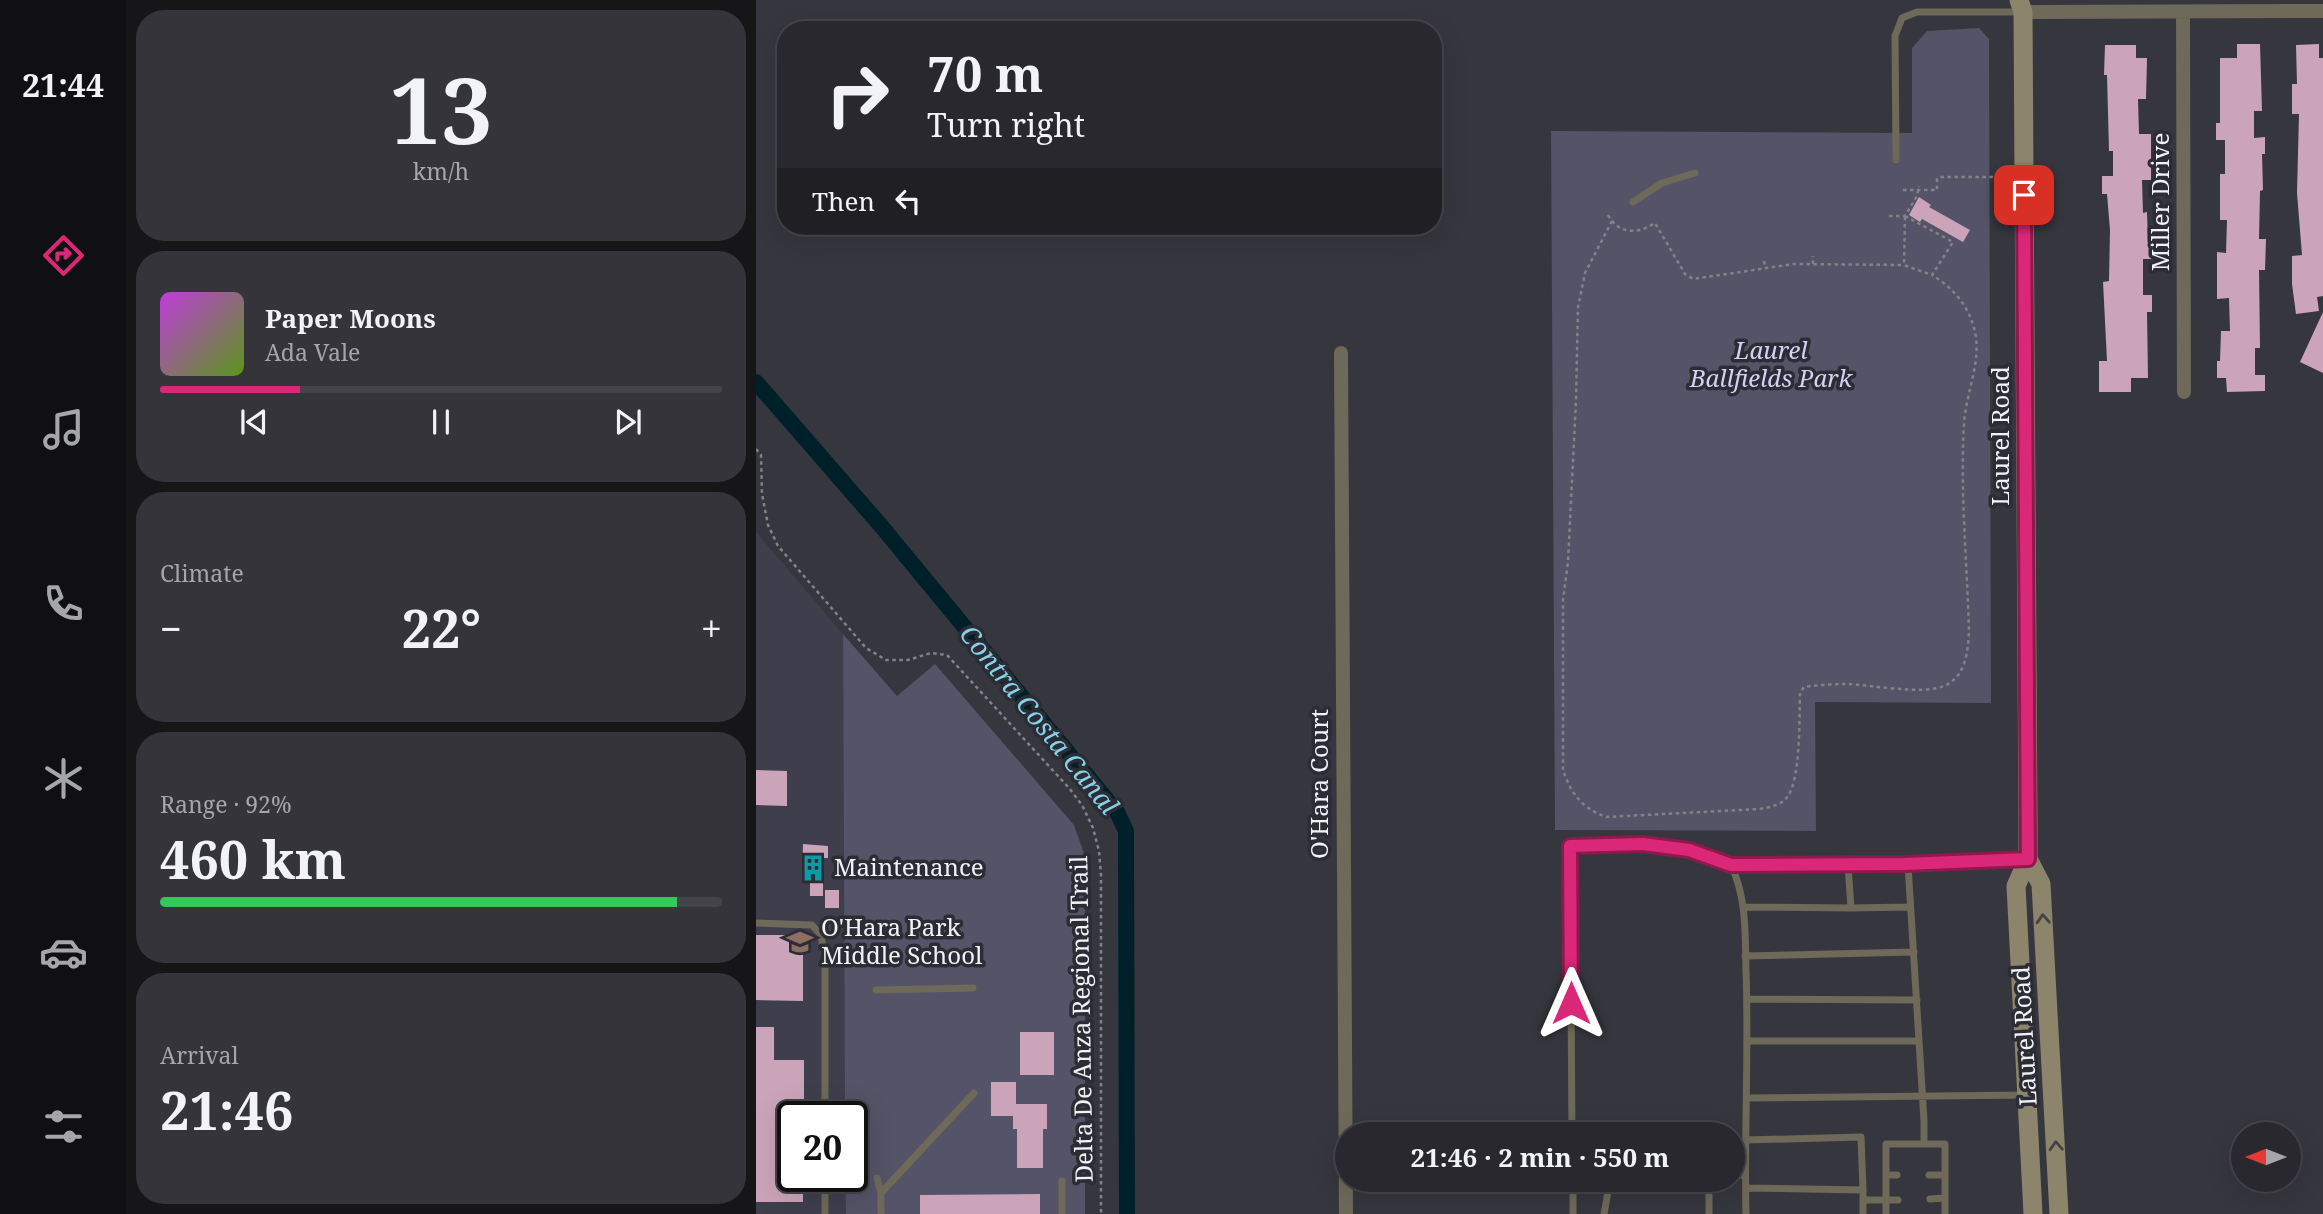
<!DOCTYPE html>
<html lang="en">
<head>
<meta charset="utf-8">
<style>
  body { margin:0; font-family:"Noto Serif",serif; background:#34343a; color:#f1f3f6; height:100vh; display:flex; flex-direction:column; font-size:26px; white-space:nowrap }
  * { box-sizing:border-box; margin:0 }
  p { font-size:23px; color:#a5a6aa }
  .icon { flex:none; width:38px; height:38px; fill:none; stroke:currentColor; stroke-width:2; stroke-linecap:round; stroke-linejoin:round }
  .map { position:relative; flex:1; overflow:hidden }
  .side { display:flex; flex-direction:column; gap:10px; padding:10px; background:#161619; width:630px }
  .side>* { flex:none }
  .guide { position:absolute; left:21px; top:21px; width:665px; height:214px; border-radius:28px; box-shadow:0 7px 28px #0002,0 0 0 2px #44444a; background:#28282e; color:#f1f3f6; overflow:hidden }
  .needle { width:46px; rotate:270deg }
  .buttons { position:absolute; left:1475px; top:1122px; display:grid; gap:14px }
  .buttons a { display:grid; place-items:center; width:70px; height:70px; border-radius:50%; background:#28282e; box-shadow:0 7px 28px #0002,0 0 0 2px #44444a; font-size:35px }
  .speed { position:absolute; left:21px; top:1101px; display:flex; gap:14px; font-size:35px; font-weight:700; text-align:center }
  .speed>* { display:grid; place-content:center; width:91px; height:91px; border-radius:50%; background:#28282e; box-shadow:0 7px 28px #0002,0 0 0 2px #44444a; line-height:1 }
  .speed .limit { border:4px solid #111; border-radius:10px; background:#fff; color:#111 }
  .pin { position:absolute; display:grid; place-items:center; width:60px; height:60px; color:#fff; margin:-30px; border-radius:14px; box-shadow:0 4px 10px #0006 }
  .me { position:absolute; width:77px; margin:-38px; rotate:0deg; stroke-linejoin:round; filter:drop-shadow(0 0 5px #0008) }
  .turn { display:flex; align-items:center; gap:24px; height:147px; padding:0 35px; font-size:32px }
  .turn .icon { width:91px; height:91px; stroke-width:2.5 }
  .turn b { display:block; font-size:49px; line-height:60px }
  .then { display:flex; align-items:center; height:66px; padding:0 35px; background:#0003; gap:14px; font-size:26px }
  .big { font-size:52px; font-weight:700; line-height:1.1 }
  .side .tile { flex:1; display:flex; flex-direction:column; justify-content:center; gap:10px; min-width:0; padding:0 24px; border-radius:28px; background:#34343a }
  .side .dial { align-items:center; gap:0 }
  .dial b { font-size:91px; line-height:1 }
  .song { display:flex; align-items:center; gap:21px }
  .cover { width:84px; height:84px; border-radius:10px; background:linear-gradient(135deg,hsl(290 70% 55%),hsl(90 70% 35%)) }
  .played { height:7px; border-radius:4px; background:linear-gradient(90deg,#db2777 25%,#44444a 25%) }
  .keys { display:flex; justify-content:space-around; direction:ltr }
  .heat { display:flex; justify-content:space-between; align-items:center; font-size:38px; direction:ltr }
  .charge { height:10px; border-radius:5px; background:linear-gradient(90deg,#34c759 92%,#44444a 0) }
  .trip { position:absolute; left:579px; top:1122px; width:410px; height:70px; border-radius:35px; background:#28282e; box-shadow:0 7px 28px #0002,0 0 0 2px #44444a; font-weight:700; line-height:70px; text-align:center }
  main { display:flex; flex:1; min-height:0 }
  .menu { display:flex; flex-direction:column; width:126px; justify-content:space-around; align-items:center; background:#101012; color:#a5a6aa }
  .menu .icon { width:49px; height:49px }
  .menu .active { color:#db2777 }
  .menu b { font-size:32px; color:#f1f3f6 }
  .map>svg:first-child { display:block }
</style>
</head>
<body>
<main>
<nav class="menu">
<b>21:44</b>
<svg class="icon active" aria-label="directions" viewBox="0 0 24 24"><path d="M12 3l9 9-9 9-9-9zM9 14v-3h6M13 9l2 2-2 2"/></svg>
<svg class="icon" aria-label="music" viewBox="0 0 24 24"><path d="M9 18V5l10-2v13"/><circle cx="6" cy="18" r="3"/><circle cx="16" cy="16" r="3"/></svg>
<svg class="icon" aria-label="phone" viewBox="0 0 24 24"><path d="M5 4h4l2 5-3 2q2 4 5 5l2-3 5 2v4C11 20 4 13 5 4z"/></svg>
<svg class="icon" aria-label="climate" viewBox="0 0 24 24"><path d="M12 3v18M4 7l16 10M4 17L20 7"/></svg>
<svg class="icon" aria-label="car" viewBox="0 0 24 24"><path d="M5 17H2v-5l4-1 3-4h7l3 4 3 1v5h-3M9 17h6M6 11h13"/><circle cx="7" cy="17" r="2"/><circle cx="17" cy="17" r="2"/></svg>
<svg class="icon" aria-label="filters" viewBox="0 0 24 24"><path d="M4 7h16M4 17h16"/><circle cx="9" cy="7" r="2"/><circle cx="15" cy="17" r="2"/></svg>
</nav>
<section class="side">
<div class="tile dial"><b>13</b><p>km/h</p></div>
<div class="tile">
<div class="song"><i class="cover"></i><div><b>Paper Moons</b><p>Ada Vale</p></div></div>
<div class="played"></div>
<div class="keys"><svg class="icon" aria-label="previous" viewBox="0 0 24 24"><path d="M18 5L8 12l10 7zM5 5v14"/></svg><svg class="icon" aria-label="pause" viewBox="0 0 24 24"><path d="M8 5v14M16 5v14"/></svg><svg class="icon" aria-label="next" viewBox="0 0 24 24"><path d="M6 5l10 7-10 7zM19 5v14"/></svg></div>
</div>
<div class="tile"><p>Climate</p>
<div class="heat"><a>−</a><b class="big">22°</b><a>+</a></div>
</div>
<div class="tile"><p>Range · 92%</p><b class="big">460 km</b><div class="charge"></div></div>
<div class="tile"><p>Arrival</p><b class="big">21:46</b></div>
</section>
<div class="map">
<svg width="1567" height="1214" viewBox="0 0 1567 1214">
  <rect width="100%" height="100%" fill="#36363e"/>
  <!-- built -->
  <path fill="#3f3e4d" d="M0,532L87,634L89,1116H37V1176H89L90,1214H0Z"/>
  <!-- green -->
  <path fill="#545367" d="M1223,28L1233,39L1235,703L1059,702L1060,831L799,830L795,131L1156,133V48L1171,31Z
    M87,634L141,696L179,664L318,825L329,856V1214H90L89,1176H96V1116H89Z"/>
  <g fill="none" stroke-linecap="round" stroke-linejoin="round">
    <!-- canal -->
    <path stroke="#002029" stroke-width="16" d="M0,382L126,527L361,812L370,831L371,1214"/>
  </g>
  <!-- building -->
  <path fill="#cca4ba" d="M1481,44H1504L1506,111H1498V138L1509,137V154H1506L1507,190L1504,191L1503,239H1510L1509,270H1503L1504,348H1499V375H1509V391L1471,392L1470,378H1461V361H1464L1465,331H1474L1473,298L1461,299V252L1470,253L1471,220H1464V174H1469V140H1460V123H1464V58H1481Z
    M1563,44V58H1567V296L1561,297L1563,311L1540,314L1536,284V256L1546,255L1541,193L1543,114H1536V84H1541L1540,45Z
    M1349,45H1380V58H1391L1390,99H1382L1383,134H1395V180H1386L1387,213L1391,212L1392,242H1396L1395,259H1387V295H1396V312H1391L1392,378H1375V392H1343V361H1351L1347,282L1353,281L1354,230L1351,194H1346V176H1357V151H1353L1351,75H1348Z
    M1163,197L1175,205L1173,207L1214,230L1207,242L1166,219L1164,222L1153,215Z
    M1567,312V373L1544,362Z
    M0,770L31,771V806L0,805Z
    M47,844L72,846V858H67V896H54V878H46Z
    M69,890H83V908H69Z
    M0,935H47V1001L0,1000Z
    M0,1027H18V1060H48V1116H37V1176H47V1202H0Z
    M264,1032H298V1075H264Z
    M235,1082H260V1104H291V1129H287V1168H261V1129H257V1116H235Z
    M284,1194V1214H164V1195Z"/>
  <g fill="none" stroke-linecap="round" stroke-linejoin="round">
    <!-- path -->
    <path stroke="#828289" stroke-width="2.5" stroke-dasharray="3.5 3.5" stroke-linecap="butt" d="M1147,190H1181V179L1184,177H1237
      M852,215C863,235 882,234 899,223L929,274L937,279L1038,264L1148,265
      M1133,216H1149L1161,196L1163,186
      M1149,216L1197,242L1176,275L1148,265Z
      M856,221L829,273L822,307L820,400L812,562L807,600V770C815,794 826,808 850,817L1003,809C1014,807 1025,806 1032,796C1045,776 1043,718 1044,693L1048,687C1062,685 1077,684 1091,684C1116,685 1166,695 1188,686C1210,677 1212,651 1213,631C1211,561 1204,492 1208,423C1210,392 1227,359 1218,328C1212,305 1196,287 1176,275
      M1008,261L1009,268
      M1057,264V256
      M0,449L5,455L6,494L12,525L22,546L110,648L130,660H152L175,653L191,655L313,788L326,805L337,828L343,851L345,875V1214"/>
    <!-- lane -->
    <path stroke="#6e6959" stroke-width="7" d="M1140,160L1139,36L1146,18L1161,12H1267
      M877,202L906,183L939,173
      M975,865H1152L1168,1121V1144
      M1092,865L1095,908L1154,907
      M1149,865L1270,859
      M987,907L1095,908
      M0,923L56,925L65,935L69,960V1116
      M989,956L1158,952
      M120,990L217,988
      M991,999L1161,1000
      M991,1041H1163
      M991,1098L1270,1095
      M816,1134L814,846L887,844L933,850L975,865C991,898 989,935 990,971C993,1052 988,1133 990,1214
      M845,1134H874
      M990,1140L1105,1137L1107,1190
      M976,1175H989
      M1130,1175H1141
      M1173,1175H1189
      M121,1178L125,1193V1214
      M817,1180V1214
      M306,1181V1214
      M990,1188L1107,1190V1214
      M125,1193L218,1093
      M1174,1199L1189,1198
      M1107,1200H1142
      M69,1214V1176
      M848,1214L854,1180
      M953,1214V1180
      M1130,1214V1144H1189V1214"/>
    <!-- street -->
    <path stroke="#6e6959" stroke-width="14" d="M1267,12L1567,11
      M1427,12L1428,392
      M585,353L590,1214"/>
    <!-- secondary -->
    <path stroke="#8c846b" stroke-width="19" d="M1263,0L1267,12L1272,825V859L1260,886L1277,1214
      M1272,859L1285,884L1303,1214"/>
  </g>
  <!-- one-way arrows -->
  <defs><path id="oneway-chevron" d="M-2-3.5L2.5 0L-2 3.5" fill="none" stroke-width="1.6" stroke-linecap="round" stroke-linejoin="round" transform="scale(1.75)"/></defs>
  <g stroke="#444242">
    <use href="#oneway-chevron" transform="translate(1287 919) rotate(-93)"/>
    <use href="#oneway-chevron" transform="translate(1300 1146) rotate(-93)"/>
  </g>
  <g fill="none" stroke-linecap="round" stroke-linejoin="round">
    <!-- route casing -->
    <g stroke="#8e194d" stroke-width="18">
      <path id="route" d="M815,1003L814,846L887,844L933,850L975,865L1148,864L1272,859L1268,195"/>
    </g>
    <!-- route -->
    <use href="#route" stroke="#db2777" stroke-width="12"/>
  </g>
  <!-- icons -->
  <defs>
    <g id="building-bare" transform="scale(2.1)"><path d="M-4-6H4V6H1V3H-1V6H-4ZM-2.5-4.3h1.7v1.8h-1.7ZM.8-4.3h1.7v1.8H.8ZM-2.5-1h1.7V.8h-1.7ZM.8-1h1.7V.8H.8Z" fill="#0f9aa8" stroke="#2c2c34" stroke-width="2.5" paint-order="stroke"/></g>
    <g id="school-bare" transform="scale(2.1)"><path d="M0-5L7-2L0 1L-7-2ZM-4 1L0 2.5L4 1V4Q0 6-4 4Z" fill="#8d6e63" stroke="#2c2c34" stroke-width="2.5" paint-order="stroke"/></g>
  </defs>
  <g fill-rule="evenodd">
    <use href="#building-bare" x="57" y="868"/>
    <use href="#school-bare" x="44" y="942"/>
  </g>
  <g text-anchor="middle" stroke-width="7" stroke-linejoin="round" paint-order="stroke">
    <!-- street labels -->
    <g font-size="24" fill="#f1f1f6" stroke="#2c2c34">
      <text transform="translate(1405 202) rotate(-90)" y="8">Miller Drive</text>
      <text transform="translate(1245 436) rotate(-90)" y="8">Laurel Road</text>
      <text transform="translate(564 784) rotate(-90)" y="8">O'Hara Court</text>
      <text transform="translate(326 1019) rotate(-91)" y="8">Delta De Anza Regional Trail</text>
      <text transform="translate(1269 1036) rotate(-93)" y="8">Laurel Road</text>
    </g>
    <!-- park labels -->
    <g font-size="24" font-style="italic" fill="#d3d1f5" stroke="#2c2c34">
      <text x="1015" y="359">Laurel<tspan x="1015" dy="28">Ballfields Park</tspan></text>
    </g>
    <!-- poi labels -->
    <g font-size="24" fill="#f1f1f6" stroke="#2c2c34" text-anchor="start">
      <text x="78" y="876">Maintenance</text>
      <text x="65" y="936">O'Hara Park<tspan x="65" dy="28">Middle School</tspan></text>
    </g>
    <!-- water labels -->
    <g font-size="26" font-style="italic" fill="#84d3eb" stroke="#2c2c34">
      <text transform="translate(283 720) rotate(51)" y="9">Contra Costa Canal</text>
    </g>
  </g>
</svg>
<div class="buttons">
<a><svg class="needle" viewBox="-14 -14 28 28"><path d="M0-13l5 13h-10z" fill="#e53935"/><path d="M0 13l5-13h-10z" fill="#a5a6aa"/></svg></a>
</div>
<div class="speed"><div class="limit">20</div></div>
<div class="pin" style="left:1268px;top:195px;background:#d93025"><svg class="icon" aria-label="arrive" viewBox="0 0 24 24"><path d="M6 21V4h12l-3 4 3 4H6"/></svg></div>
<svg class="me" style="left:815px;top:1003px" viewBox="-20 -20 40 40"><path d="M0-17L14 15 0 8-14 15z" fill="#db2777" stroke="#fff" stroke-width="4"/></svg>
<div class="trip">21:46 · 2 min · 550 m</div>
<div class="guide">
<div class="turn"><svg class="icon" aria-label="right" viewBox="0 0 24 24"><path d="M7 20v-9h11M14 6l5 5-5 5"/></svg><div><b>70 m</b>Turn right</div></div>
<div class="then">Then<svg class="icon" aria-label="left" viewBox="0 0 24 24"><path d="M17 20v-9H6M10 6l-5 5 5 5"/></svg></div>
</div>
</div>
</main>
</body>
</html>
